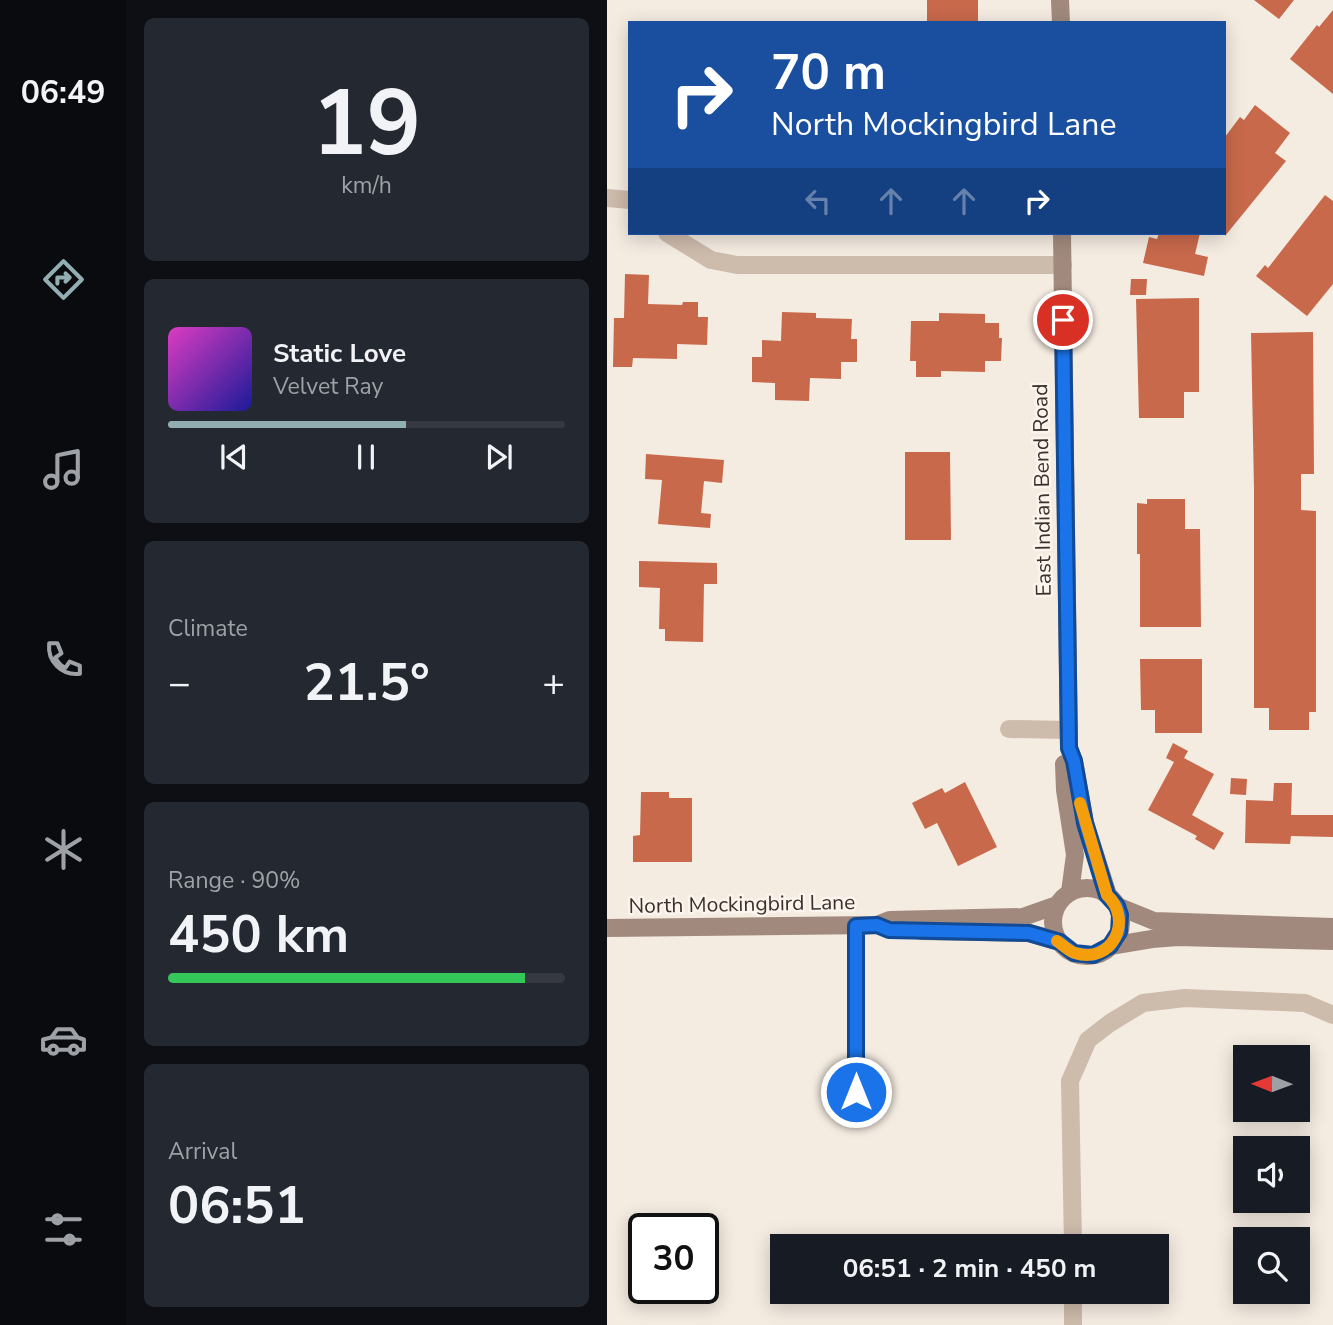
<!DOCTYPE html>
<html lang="en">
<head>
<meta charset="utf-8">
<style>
  body { margin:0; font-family:"Nunito Sans",sans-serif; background:#242831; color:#f1f3f6; height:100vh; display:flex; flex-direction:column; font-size:26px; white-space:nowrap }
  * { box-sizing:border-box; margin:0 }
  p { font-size:23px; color:#9ea1a6 }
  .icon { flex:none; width:38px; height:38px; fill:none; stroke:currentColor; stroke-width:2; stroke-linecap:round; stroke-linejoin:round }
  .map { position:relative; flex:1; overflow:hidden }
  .side { display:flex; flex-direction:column; gap:18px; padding:18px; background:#0d0f14; width:481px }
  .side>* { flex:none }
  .banner { position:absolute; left:21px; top:21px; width:598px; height:214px; border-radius:0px; box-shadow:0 4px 18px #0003; background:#1a4fa0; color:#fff; overflow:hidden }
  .needle { width:46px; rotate:271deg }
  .buttons { position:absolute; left:626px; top:1045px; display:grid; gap:14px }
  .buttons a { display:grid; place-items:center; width:77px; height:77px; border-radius:0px; background:#171b24; box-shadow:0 4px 18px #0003; font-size:35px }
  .speed { position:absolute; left:21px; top:1213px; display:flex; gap:14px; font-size:35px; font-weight:700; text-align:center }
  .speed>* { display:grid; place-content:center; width:91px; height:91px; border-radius:50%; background:#171b24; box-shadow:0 4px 18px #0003; line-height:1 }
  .speed .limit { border:4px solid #111; border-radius:10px; background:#fff; color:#111 }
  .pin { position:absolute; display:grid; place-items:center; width:60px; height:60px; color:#fff; margin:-30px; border:4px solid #fff; border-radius:50%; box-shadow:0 2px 7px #0007 }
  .me { position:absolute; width:77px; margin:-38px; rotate:0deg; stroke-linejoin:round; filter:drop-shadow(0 0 5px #0008) }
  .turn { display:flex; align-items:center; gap:24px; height:147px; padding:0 28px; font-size:32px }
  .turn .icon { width:91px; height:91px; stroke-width:2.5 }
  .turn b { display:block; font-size:49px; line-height:60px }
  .lanes { display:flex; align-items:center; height:66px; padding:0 28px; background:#0003; justify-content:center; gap:35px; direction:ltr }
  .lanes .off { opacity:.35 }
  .big { font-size:52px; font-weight:700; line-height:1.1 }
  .side .tile { flex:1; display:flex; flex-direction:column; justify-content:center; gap:10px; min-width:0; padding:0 24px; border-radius:10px; background:#242831 }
  .side .dial { align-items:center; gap:0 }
  .dial b { font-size:91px; line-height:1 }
  .song { display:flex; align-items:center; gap:21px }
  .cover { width:84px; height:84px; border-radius:10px; background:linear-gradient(135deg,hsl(310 70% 55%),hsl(240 70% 35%)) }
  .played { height:7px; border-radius:4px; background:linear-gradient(90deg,#92aeb2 60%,#363941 60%) }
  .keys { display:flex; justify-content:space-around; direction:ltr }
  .heat { display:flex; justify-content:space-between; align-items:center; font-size:38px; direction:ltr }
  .charge { height:10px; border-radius:5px; background:linear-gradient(90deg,#34c759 90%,#363941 0) }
  .trip { position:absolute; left:163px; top:1234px; width:399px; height:70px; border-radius:0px; background:#171b24; box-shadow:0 4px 18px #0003; font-weight:700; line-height:70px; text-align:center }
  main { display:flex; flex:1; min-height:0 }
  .dock { display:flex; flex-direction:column; width:126px; justify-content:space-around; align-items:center; background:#090b0e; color:#9ea1a6 }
  .dock .icon { width:49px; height:49px }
  .dock .active { color:#92aeb2 }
  .dock b { font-size:32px; color:#f1f3f6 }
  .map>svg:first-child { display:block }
</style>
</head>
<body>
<main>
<nav class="dock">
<b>06:49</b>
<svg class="icon active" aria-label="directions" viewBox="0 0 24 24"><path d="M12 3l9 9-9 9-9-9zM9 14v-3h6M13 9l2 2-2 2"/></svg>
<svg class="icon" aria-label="music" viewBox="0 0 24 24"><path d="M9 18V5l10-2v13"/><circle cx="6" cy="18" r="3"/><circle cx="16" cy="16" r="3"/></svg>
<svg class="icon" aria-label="phone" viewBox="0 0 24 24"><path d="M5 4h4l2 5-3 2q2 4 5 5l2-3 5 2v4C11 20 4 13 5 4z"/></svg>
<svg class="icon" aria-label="climate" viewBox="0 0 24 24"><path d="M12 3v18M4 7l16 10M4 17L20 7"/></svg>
<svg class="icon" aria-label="car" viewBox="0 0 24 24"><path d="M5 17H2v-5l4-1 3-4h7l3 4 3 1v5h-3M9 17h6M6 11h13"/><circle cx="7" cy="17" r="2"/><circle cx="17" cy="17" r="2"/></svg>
<svg class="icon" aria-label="filters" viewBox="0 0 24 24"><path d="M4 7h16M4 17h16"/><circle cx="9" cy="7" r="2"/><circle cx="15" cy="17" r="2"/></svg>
</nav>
<section class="side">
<div class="tile dial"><b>19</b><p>km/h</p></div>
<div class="tile">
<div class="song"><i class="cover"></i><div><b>Static Love</b><p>Velvet Ray</p></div></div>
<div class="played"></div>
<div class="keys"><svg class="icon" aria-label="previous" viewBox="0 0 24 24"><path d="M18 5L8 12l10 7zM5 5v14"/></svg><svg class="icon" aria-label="pause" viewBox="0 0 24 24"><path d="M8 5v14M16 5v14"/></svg><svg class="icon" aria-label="next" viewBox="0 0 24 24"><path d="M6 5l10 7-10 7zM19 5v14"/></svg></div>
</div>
<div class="tile"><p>Climate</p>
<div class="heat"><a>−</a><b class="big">21.5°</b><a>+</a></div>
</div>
<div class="tile"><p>Range · 90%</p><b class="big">450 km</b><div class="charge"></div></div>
<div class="tile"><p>Arrival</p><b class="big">06:51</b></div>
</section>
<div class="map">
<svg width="726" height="1325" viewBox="0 0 726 1325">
  <rect width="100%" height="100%" fill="#f4ebe1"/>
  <!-- building -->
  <path fill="#c8694b" d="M320,0H371V23H320Z
    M647,0H687L672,19Z
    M726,10V94L683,59L710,25L712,27Z
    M648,105L683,133L668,153L679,161L618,236V137L633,117L637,120Z
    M718,195L726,201V284L700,316L649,276L658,265L661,268Z
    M552,233H593L588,254L601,257L597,276L536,263L542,237L550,239Z
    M18,274L42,275L41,304L75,305L76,302H91V317H101L100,345L70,344V359L26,358L25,367H6L7,318H17Z
    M524,279H540L539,295H523Z
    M592,298V392H577V418H532L529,299Z
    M175,312L209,313V318L245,319L244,339H250V362H234V379L203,378L202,401L168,400V383L145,382V357H155V340L174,341Z
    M332,313L378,314V323H392V338H395L394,361H378V372L334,371V377H309V361H303L304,321H332Z
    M706,332L707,474H694V510L709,511V712H702V730H662V708H647V489L644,333Z
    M298,452H343L344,540H298Z
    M39,454L117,460L115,483L97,481L94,513L104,514L103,528L51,524L55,480L38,479Z
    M540,499H578V529H593L594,627H533V554H530V503L540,504Z
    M32,561L110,563V584H97L96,642L58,641V629H52L53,588L32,587Z
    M533,659H595V733H548V710H534Z
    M566,743L581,751L577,758L607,774L585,815L617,833L607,850L588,839L590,836L541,810L567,762L559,758Z
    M624,778L640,779L639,795L623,794Z
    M358,782L390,847L351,866L330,823L318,829L305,803L335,788L338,793Z
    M667,783H685L684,815H726V837L684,836L683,844L638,843L639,800L666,801Z
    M34,792H62V798H85V862H26V836L33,835Z"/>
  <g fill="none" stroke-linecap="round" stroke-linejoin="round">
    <!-- street -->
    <path stroke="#cdbbac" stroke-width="18" d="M0,198L23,200
      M60,233L104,260L130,265H456
      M402,729L461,730
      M249,926V1092
      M466,1246L463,1081L481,1040L503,1023L536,1003L578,998L698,1003L726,1015
      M466,1325V1292"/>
    <!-- secondary -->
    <path stroke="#a18a7d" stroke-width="18" d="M453,0L454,23
      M455,233L462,748L467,761L478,823L501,895
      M457,764L458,790L468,855L463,892
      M446 922a34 34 0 1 1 68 0a34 34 0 1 1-68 0Z
      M510,906L547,921L726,927
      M0,928L270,925L283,920L416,917L450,905
      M314,931L422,933L453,942
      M503,946L545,939L571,937L726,941"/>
  </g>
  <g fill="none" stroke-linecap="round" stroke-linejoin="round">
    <!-- route casing -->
    <g stroke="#114b97" stroke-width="18">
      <path id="route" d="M249,1092V926L270,925L282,930L422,933L453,942L467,953L486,955L503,946L512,932L513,915L510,906L500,895L478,823L467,761L462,748L456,320"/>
    </g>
    <!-- route -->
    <use href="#route" stroke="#1a73e8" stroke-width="12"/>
    <!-- slow -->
    <path stroke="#f59e0b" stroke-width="12" d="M450,941C456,945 461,951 468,953C505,965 527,920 500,895L473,803"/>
  </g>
  <g text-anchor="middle" stroke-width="5" stroke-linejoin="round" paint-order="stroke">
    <!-- street labels -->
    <g font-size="21" fill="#3b302b" stroke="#fbf5ee">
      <text transform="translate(435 490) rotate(-91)" y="7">East Indian Bend Road</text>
      <text transform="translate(135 904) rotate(-1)" y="7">North Mockingbird Lane</text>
    </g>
  </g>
</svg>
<div class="buttons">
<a><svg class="needle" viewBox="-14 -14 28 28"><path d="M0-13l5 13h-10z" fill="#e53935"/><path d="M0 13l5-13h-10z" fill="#9ea1a6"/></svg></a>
<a><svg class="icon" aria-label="sound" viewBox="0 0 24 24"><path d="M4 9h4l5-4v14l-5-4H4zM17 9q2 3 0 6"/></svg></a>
<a><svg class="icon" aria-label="search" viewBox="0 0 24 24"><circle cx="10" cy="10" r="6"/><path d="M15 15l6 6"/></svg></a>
</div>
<div class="speed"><div class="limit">30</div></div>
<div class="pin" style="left:456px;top:320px;background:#d93025"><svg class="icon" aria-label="arrive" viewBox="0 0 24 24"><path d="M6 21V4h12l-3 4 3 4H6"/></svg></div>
<svg class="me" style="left:249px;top:1092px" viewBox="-20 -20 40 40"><circle r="17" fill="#1a73e8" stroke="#fff" stroke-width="3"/><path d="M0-11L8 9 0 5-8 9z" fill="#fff"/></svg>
<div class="trip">06:51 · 2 min · 450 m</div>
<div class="banner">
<div class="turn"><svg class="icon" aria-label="right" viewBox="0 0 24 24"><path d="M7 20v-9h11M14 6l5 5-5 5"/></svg><div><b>70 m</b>North Mockingbird Lane</div></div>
<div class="lanes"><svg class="icon off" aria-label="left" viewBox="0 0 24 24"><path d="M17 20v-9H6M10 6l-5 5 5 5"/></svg><svg class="icon off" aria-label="ahead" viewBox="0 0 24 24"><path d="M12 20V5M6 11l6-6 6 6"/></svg><svg class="icon off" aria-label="ahead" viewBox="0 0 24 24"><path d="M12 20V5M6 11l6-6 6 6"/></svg><svg class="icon" aria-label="right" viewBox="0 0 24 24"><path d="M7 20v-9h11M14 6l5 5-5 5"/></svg></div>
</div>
</div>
</main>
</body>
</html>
